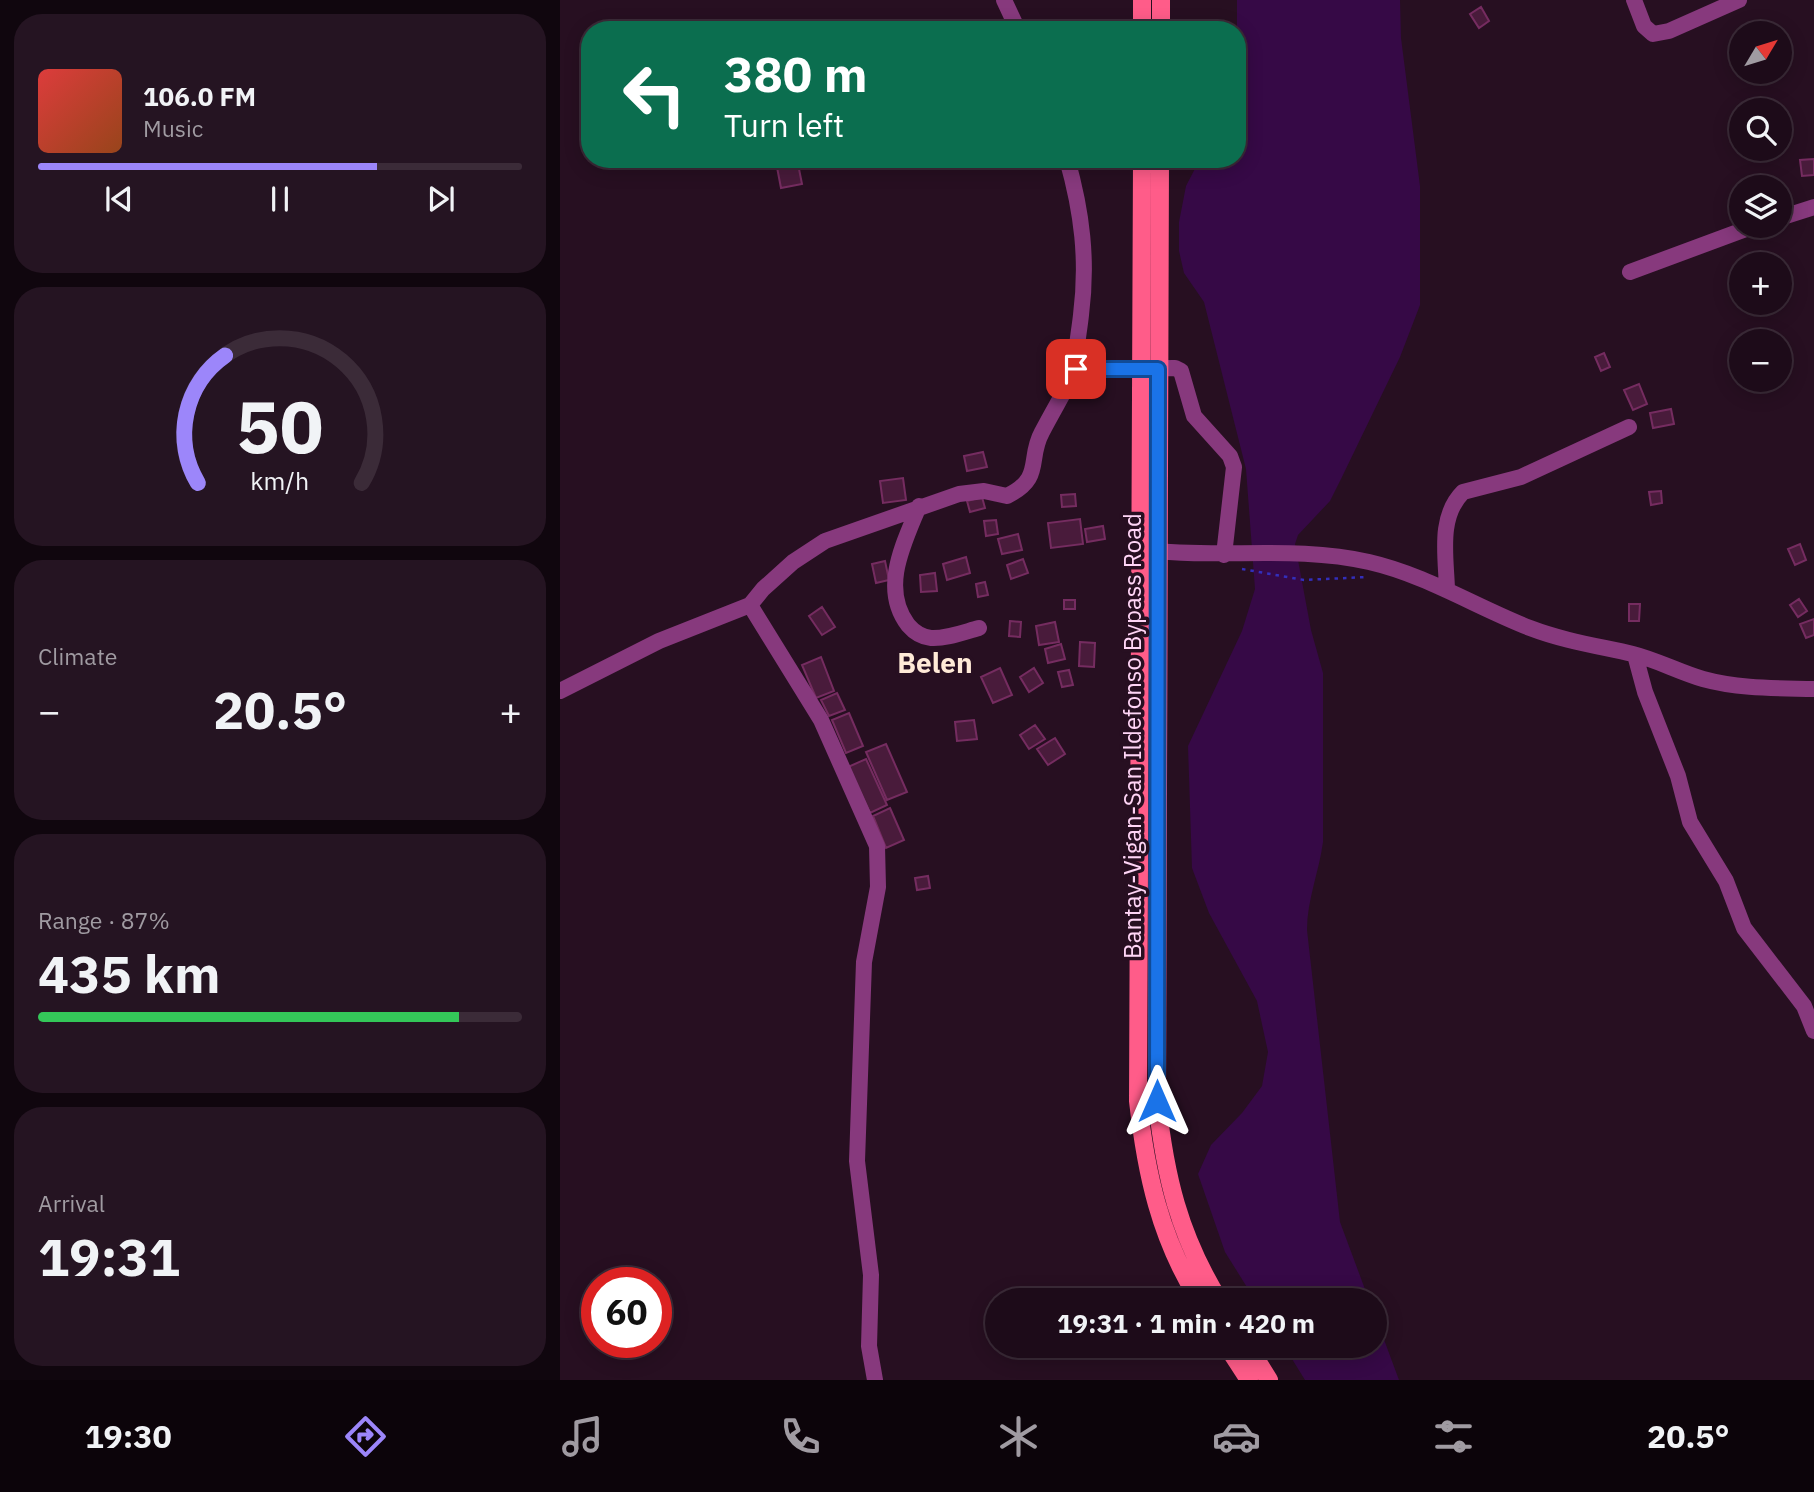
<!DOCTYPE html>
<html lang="en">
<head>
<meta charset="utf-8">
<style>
  body { margin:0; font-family:"IBM Plex Sans",sans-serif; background:#251422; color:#f1f3f6; height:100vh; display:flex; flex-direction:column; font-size:26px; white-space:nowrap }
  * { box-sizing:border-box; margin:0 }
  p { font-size:23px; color:#a09ba2 }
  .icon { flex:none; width:38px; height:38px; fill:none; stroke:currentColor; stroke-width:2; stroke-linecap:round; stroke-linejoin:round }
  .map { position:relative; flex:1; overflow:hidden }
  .details { display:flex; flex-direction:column; gap:14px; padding:14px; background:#10060e; width:560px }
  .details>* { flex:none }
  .banner { position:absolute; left:21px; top:21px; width:665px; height:147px; border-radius:28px; box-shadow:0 4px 18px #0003,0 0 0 2px #3b2b38; background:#0b6e4f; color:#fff; overflow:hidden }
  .needle { width:46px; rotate:52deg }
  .tools { position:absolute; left:1169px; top:21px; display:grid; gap:14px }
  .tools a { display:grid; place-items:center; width:63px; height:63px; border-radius:50%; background:#1d0b19; box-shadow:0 4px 18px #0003,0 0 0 2px #3b2b38; font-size:35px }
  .speed { position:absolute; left:21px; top:1267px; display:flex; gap:14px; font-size:35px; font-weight:700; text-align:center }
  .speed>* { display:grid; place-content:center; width:91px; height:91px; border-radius:50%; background:#1d0b19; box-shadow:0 4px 18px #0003,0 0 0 2px #3b2b38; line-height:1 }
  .speed .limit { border:10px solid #d22; background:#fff; color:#111 }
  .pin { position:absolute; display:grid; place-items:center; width:60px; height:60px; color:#fff; margin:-30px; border-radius:14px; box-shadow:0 4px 10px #0006 }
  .me { position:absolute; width:77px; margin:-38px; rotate:0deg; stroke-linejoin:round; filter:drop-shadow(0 0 5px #0008) }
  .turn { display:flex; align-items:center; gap:24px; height:147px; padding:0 28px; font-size:32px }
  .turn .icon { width:91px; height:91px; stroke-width:2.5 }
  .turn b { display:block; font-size:49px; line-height:60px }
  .big { font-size:52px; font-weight:800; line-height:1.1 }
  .details .tile { flex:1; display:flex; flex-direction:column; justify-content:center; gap:10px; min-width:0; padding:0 24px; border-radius:28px; background:#251422 }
  .details .dial { align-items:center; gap:0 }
  .dial svg { height:182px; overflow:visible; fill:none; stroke:#3b2b38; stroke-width:7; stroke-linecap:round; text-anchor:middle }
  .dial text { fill:#f1f3f6; stroke:none }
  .song { display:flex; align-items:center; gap:21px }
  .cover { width:84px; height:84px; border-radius:10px; background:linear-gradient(135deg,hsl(0 70% 55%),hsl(20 70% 35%)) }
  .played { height:7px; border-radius:4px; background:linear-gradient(90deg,#9c86fa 70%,#3b2b38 70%) }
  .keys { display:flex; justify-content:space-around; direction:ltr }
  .heat { display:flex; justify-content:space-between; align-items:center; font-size:38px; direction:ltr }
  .charge { height:10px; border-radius:5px; background:linear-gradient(90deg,#34c759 87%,#3b2b38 0) }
  .trip { position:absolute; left:425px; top:1288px; width:402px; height:70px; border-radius:35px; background:#1d0b19; box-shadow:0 4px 18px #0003,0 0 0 2px #3b2b38; font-weight:800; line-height:70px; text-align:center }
  .tabs { display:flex; height:112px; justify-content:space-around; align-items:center; background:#0c040a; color:#a09ba2 }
  .tabs .icon { width:49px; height:49px }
  .tabs .current { color:#9c86fa }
  .tabs b { font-size:32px; color:#f1f3f6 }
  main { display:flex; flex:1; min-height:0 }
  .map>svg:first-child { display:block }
</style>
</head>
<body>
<main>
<section class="details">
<div class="tile">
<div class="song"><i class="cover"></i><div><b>106.0 FM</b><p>Music</p></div></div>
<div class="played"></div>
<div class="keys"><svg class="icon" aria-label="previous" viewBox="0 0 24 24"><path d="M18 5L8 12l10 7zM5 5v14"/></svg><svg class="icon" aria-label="pause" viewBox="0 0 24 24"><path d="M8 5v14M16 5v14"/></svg><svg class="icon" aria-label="next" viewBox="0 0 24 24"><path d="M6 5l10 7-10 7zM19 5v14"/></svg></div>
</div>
<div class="tile dial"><svg viewBox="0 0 100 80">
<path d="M14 69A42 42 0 1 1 86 69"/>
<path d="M14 69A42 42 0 0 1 26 13" stroke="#9c86fa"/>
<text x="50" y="56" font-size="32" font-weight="700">50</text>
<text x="50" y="72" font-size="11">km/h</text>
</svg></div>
<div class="tile"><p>Climate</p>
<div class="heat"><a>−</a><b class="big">20.5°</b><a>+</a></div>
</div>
<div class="tile"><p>Range · 87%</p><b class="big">435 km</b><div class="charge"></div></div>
<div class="tile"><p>Arrival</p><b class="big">19:31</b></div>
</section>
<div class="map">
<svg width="1254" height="1380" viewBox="0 0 1254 1380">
  <rect width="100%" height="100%" fill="#270f21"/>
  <!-- water -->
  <path fill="#360946" d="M677,0H840L841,38L860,186V305L840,357L781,479L770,501L738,535L735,544L751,630L763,673V842C759,872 747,900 747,930L780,1222L809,1300H695L665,1252L638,1174L651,1145L682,1113L702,1086L708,1052L697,1001L649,913L632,868L628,746L682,631L695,589L686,469L644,302L624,273L619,251V222L626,186L640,159H677Z
    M816,1318L839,1380H745L724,1346H816Z"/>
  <!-- building -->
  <path fill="#491b3b" stroke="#752c60" stroke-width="2" d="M921,7L929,21L919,28L910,14Z
    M237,159L242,184L221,188L216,162Z
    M1254,159V175L1242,176L1240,160Z
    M1044,353L1050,367L1041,371L1035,357Z
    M1079,384L1087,404L1073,410L1064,390Z
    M1111,409L1114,424L1093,428L1090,413Z
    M423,452L427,467L407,471L404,456Z
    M343,478L346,500L323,503L320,481Z
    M1101,491L1102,503L1091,505L1089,492Z
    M515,494L516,506L502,507L501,495Z
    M422,497L425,508L410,512L407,501Z
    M520,519L523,544L491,548L488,523Z
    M436,520L438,534L426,536L424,521Z
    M543,526L545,539L527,542L525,529Z
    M458,534L462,550L442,554L438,539Z
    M1240,544L1246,560L1235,565L1228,549Z
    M406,557L410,573L387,580L383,564Z
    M463,559L468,573L451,579L447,565Z
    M325,561L329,580L316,583L312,564Z
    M375,573L377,591L361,592L360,575Z
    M425,582L428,595L418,597L416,584Z
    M1239,599L1247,611L1238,617L1230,605Z
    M504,600H515V609H504Z
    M1069,604H1080L1079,621H1069Z
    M262,607L275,627L262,635L249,616Z
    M1254,619V635L1246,638L1240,624Z
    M450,621L461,622L460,637L449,636Z
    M495,622L499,642L479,645L476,626Z
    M520,642L535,643L534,667L519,666Z
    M501,644L505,659L488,663L485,649Z
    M261,657L274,691L256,698L242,665Z
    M440,668L452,695L433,703L421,677Z
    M474,668L483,683L469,692L460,677Z
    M509,670L513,685L502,687L498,672Z
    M277,693L285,710L269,716L261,700Z
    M289,713L303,746L286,753L272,720Z
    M414,720L417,739L397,741L395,722Z
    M475,725L485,739L469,749L460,735Z
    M495,738L505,754L488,765L477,749Z
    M326,744L347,792L327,800L306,752Z
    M306,759L327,805L310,813L288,767Z
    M330,808L344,840L326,848L313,816Z
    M368,876L370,888L357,890L355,878Z"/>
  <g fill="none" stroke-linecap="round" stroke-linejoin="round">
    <!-- path -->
    <path stroke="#332ebb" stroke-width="2.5" stroke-dasharray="3.5 5" stroke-linecap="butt" d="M682,569L744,580L807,577"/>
    <!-- minor -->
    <path stroke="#87397d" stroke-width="16" d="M444,0L458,30
      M1074,0L1084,26L1093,34L1109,31L1179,0
      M507,159C522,212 528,260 521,315C519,334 515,350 516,369
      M1220,218L1254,207
      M1070,272L1194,226
      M359,506C344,543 320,588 348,625C354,632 361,637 371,638C386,639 404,632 419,628
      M587,550C661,559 734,545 809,562C866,575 916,607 970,628C1004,641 1038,646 1073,654C1097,660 1119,672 1143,679C1179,689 1217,688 1254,689
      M887,589C886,556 878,517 903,492L961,477L1069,427
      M190,605L261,720L317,846L318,887L304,962L297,1161L311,1275L309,1346L315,1380
      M1075,655L1085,692L1118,776L1130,822L1166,881L1184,928L1244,1006L1254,1031
      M0,691L99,641L190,605L203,589L233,562L265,541L399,494L424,491L447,496C484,478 467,459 482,432C493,411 505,391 516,369L615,368L621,371L634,416L670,456L674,467L664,555"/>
    <!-- major -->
    <path stroke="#ff5c89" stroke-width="18" d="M582,30V0
      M601,30V0
      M582,159L578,1101C586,1173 600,1238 639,1300
      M600,159L597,1101C605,1176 619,1235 659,1300
      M667,1346L689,1380
      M688,1346L709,1380"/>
  </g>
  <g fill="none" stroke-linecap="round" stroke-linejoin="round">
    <!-- route casing -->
    <g stroke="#114b97" stroke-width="18">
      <path id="route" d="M516,369H598L597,1101"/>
    </g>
    <!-- route -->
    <use href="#route" stroke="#1a73e8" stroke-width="12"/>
  </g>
  <g text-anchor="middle" stroke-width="7" stroke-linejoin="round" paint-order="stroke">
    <!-- street labels -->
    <g font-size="24" fill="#ffd5f6" stroke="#270f21">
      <text transform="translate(573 736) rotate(-90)" y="8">Bantay-Vigan-San Ildefonso Bypass Road</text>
    </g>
    <!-- quarter labels -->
    <g font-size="28" font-weight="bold" fill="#ffead7" stroke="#270f21">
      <text x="375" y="673">Belen</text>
    </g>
  </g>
</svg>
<div class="tools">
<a><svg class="needle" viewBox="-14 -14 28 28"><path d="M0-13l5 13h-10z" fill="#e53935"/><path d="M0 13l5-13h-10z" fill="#a09ba2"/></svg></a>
<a><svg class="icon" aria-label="search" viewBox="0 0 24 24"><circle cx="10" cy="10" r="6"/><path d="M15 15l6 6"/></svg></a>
<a><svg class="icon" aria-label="layers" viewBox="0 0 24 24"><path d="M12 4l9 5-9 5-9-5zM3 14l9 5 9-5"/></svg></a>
<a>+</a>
<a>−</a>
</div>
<div class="speed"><div class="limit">60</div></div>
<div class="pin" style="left:516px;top:369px;background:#d93025"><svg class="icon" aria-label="arrive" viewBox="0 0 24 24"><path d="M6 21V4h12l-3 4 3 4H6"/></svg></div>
<svg class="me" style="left:597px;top:1101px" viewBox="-20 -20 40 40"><path d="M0-17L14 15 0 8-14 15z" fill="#1a73e8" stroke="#fff" stroke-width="4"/></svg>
<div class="trip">19:31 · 1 min · 420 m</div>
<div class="banner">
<div class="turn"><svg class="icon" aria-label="left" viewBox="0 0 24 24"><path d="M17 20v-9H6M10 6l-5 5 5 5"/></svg><div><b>380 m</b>Turn left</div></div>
</div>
</div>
</main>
<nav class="tabs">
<b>19:30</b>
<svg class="icon current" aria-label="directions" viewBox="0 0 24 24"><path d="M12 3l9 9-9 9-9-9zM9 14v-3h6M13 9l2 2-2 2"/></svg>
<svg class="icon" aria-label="music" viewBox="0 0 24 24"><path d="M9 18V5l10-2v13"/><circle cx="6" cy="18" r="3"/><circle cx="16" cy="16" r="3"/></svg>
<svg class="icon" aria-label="phone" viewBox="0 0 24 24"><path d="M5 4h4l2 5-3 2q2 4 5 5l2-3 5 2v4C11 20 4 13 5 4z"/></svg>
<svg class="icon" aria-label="climate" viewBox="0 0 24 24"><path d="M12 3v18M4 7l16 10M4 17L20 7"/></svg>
<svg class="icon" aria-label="car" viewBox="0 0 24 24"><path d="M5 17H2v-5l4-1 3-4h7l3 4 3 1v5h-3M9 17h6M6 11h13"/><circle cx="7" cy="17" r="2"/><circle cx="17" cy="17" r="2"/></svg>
<svg class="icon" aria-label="filters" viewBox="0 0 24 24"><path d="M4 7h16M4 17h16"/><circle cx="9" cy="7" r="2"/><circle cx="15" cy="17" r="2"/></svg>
<b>20.5°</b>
</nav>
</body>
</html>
